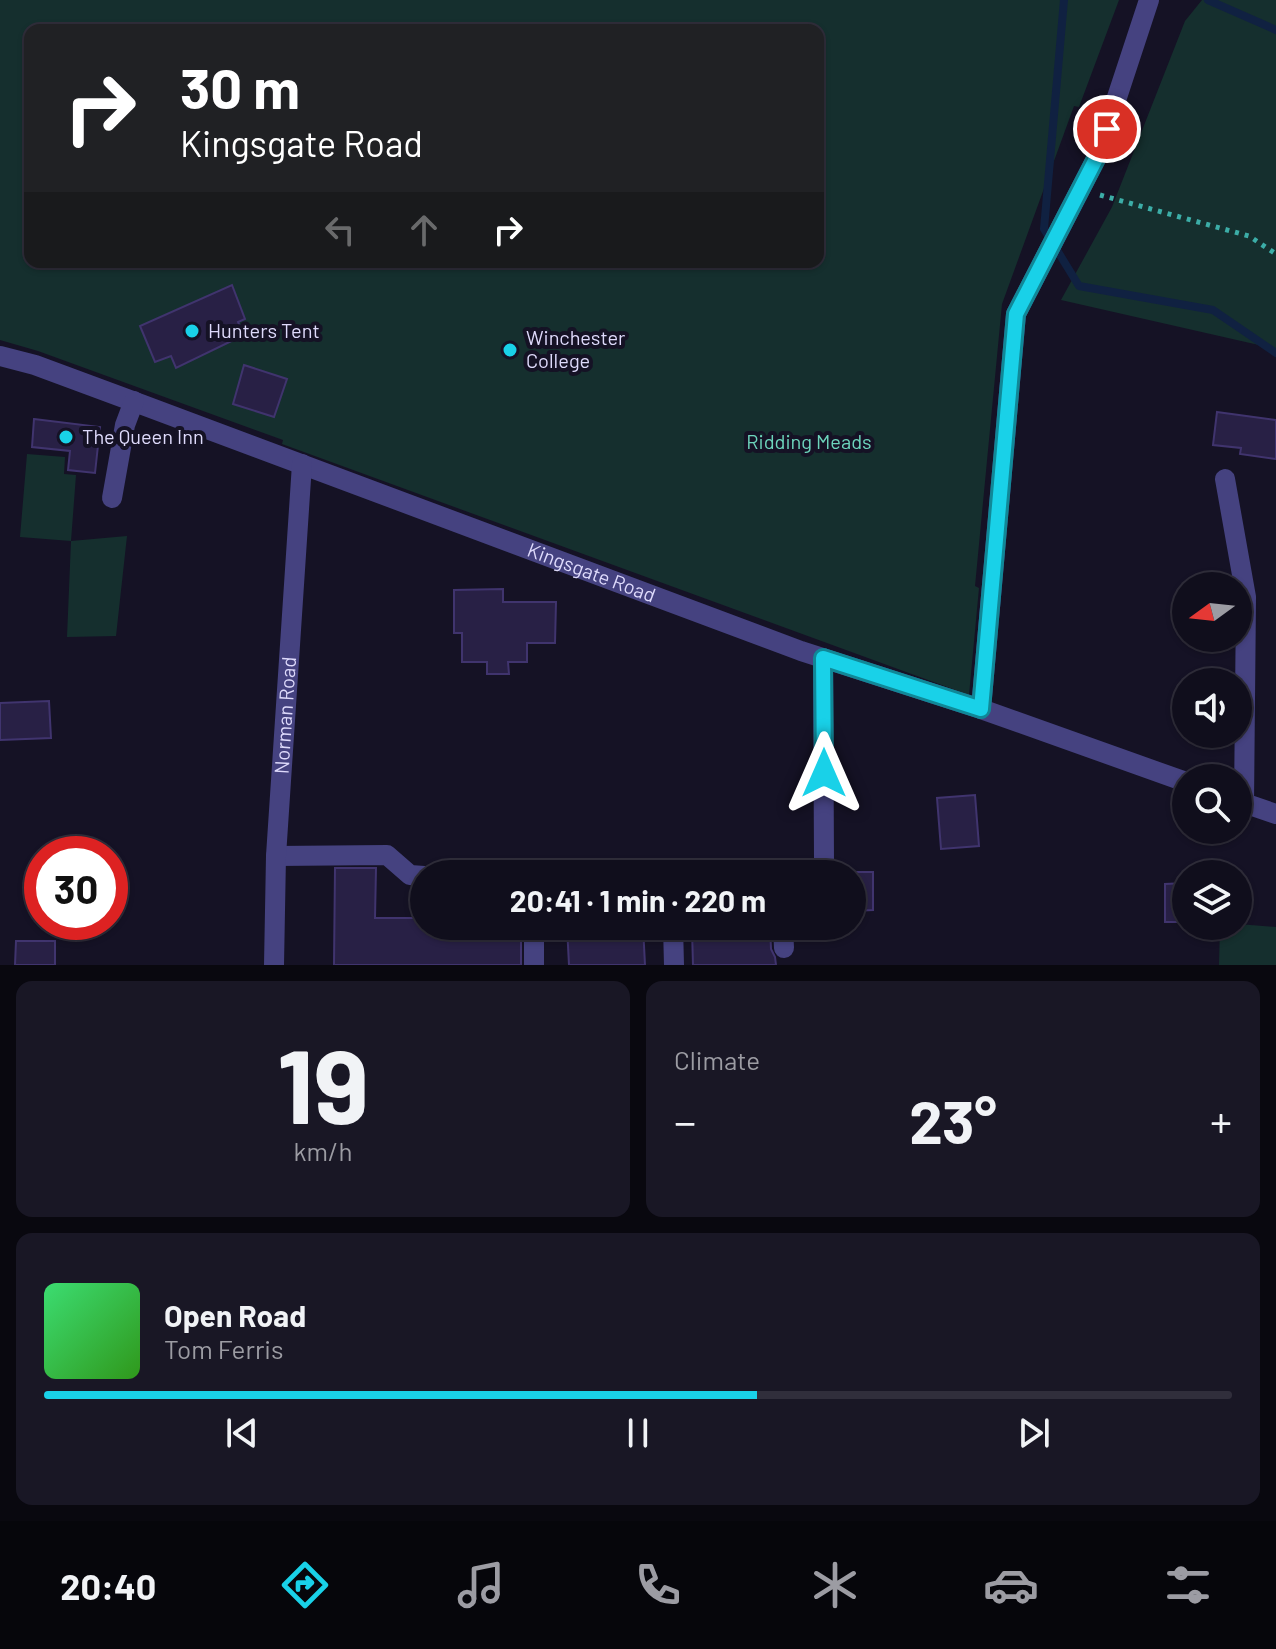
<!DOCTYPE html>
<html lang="en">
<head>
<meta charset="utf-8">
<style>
  body { margin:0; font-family:Barlow,sans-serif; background:#191725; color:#f1f3f6; height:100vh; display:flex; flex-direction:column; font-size:30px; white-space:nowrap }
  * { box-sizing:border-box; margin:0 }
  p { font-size:26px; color:#9c9ca3 }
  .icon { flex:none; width:44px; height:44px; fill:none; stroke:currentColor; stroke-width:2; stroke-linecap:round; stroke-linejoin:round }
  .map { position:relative; height:965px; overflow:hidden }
  .drawer { display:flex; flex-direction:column; gap:16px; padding:16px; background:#09080f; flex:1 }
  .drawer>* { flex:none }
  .banner { position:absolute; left:24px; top:24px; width:800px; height:244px; border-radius:16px; box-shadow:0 2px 6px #0004,0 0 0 2px #302e3b; background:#202124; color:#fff; overflow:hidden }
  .needle { width:52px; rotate:255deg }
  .tools { position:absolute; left:1172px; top:572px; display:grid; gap:16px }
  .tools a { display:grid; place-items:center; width:80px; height:80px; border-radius:50%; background:#100e1c; box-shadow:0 2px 6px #0004,0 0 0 2px #302e3b; font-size:40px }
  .speed { position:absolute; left:24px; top:836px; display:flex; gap:16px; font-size:40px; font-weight:700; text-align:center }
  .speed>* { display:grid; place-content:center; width:104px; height:104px; border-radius:50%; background:#100e1c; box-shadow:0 2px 6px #0004,0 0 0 2px #302e3b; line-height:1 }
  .speed .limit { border:12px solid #d22; background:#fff; color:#111 }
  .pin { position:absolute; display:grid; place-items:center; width:68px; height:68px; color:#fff; margin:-34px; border:4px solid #fff; border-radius:50%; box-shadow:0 2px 8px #0007 }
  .me { position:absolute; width:88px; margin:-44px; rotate:0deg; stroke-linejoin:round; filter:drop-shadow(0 0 6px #0008) }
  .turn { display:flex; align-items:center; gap:28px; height:168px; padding:0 24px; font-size:36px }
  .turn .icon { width:104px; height:104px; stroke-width:2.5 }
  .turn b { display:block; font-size:56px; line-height:68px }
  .lanes { display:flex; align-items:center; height:76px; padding:0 24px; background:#0003; justify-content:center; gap:40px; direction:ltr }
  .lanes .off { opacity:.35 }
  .big { font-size:60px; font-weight:700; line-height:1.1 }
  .drawer .widget { flex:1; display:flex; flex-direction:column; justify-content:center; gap:12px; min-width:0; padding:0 28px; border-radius:16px; background:#191725 }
  .drawer .dial { align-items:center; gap:0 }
  .dial b { font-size:104px; line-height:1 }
  .song { display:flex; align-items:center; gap:24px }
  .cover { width:96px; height:96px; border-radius:12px; background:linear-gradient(135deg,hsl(140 70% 55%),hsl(110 70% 35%)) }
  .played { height:8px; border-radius:4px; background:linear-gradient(90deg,#19d1e8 60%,#302e3b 60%) }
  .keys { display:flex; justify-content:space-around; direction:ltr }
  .heat { display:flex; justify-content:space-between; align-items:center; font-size:44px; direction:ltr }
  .drawer .tiles { flex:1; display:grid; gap:16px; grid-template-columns:1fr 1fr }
  .widget:last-child { grid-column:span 2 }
  .trip { position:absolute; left:410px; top:860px; width:456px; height:80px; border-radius:40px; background:#100e1c; box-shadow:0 2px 6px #0004,0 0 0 2px #302e3b; font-weight:700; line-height:80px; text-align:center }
  .tabs { display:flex; height:128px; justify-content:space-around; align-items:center; background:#06060b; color:#9c9ca3 }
  .tabs .icon { width:56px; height:56px }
  .tabs .current { color:#19d1e8 }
  .tabs b { font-size:36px; color:#f1f3f6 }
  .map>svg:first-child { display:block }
</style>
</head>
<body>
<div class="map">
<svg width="1276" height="965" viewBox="0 0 1276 965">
  <rect width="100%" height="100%" fill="#151225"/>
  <!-- green -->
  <path fill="#152f2e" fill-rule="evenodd" d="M0,0H1119L1079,107L1074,106L1002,304L975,586L979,588L969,695L282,444L283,440L38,351L0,340ZM30,30H818V262H30Z
    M1202,0H1276V349L1061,300L1112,207L1185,21Z
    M27,454L65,457L64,474L76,475L71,541L127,536L116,636L67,637L71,541L20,537Z
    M1238,924L1276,927V965H1219L1220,926H1238Z"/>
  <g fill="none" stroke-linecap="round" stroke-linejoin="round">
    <!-- stream -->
    <path stroke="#102141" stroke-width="8" d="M1064,0L1044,229L1079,286L1213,310L1276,353
      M1208,0L1276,30"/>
  </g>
  <!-- building -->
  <path fill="#282045" stroke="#40346e" stroke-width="2" d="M232,285L245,319L238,322L244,335L176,368L171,356L155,362L140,326Z
    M244,365L287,379L274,417L233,404Z
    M1217,412L1276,420V459L1240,454L1241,448L1213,445Z
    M34,419L100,427L95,473L68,470L70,451L32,447Z
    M503,589V602H556L555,643H527V662H508L509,674H487V662H462V633H454V590Z
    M49,701L51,738L0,740V703Z
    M975,795L979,846L941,849L937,798Z
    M335,868H376L375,918H424V926H521V965H334Z
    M852,872H873V910L852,911Z
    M1186,883V922H1165V884Z
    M567,926H643L645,965H569Z
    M770,926L771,949L775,957L776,965H693L692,930Z
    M16,941H55V965H15Z"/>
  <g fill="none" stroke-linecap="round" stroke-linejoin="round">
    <!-- path -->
    <path stroke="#3cada7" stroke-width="5" stroke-dasharray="4 6" stroke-linecap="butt" d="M1100,195L1249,236L1276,254
      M798,874V856"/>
    <!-- minor -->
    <g stroke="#454280" stroke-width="20">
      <path id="s1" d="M0,356L35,365L143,405L801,651L981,709L1186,782"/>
      <path d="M1225,479L1246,597L1244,803"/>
      <path d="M112,498L125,425L134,401"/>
      <path d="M823,658L824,859"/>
      <path d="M981,709L1016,314L1098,155L1149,0"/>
      <path d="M1238,801L1276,814"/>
      <path d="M276,856L387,855L410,875L424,876"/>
      <path d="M534,926V965"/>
      <path d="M673,926L674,965"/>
      <path d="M783,926L784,948"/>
      <path id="s2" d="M274,965L276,856L302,464"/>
    </g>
  </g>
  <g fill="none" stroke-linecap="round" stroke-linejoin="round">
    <!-- route casing -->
    <g stroke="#108897" stroke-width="20">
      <path id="route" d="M824,773L823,658L981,709L1016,314L1098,155L1107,129"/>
    </g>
    <!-- route -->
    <use href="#route" stroke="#19d1e8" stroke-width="14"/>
  </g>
  <!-- markers -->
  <g fill="#19d1e8" stroke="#151225" stroke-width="3">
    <circle cx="192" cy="331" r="8"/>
    <circle cx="510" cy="350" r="8"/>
    <circle cx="66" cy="437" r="8"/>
  </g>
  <g text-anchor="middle" stroke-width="8" stroke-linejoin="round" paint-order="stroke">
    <!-- poi labels -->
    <g font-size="20" fill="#dedafb" stroke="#151225" text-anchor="start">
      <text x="208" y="338">Hunters Tent</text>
      <text x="526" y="345">Winchester<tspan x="526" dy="23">College</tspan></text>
      <text x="82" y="444">The Queen Inn</text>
    </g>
    <!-- park labels -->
    <g font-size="20" fill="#6dd5bc" stroke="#151225">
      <text x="809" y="449">Ridding Meads</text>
    </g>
    <!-- street labels -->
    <g font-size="20" fill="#dedafb" stroke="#151225">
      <text dy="7" stroke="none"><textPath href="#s1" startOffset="630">Kingsgate Road</textPath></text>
      <text dy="7" stroke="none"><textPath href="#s2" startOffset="250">Norman Road</textPath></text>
    </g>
  </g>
</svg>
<div class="tools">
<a><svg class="needle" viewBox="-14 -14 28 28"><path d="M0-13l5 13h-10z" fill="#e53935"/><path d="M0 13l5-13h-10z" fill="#9c9ca3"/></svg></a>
<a><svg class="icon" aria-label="sound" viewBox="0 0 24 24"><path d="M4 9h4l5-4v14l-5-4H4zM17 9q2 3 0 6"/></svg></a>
<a><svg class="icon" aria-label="search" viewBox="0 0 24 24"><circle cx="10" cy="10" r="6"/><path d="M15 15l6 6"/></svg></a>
<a><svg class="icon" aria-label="layers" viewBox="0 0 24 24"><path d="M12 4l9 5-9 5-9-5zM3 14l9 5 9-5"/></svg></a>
</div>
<div class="speed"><div class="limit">30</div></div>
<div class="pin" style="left:1107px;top:129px;background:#d93025"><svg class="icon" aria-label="arrive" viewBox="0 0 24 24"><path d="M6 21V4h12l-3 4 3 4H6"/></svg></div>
<svg class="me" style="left:824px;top:773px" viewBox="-20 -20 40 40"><path d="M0-17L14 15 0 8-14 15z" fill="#19d1e8" stroke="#fff" stroke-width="4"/></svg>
<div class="trip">20:41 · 1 min · 220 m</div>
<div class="banner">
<div class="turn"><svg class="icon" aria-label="right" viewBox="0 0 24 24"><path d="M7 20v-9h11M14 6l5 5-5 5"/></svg><div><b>30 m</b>Kingsgate Road</div></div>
<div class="lanes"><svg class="icon off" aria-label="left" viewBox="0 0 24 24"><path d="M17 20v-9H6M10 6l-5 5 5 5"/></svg><svg class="icon off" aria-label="ahead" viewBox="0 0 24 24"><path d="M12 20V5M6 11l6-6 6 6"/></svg><svg class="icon" aria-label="right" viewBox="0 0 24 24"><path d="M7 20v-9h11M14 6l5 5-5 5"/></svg></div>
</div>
</div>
<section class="drawer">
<div class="tiles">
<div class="widget dial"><b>19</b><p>km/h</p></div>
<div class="widget"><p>Climate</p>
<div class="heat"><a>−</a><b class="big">23°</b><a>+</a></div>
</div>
<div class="widget">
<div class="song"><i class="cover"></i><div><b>Open Road</b><p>Tom Ferris</p></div></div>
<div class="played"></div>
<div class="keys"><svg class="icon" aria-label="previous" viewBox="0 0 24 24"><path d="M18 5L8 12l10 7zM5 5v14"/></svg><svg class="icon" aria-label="pause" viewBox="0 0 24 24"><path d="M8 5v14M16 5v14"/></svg><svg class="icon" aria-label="next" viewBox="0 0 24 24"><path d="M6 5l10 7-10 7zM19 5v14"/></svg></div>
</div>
</div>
</section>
<nav class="tabs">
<b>20:40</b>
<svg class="icon current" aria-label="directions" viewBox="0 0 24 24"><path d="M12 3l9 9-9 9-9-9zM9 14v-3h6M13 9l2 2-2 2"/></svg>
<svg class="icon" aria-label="music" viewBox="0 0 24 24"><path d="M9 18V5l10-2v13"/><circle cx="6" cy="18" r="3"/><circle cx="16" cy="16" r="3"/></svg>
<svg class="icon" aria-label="phone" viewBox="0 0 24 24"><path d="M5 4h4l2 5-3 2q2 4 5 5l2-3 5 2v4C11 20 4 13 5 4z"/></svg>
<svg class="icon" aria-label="climate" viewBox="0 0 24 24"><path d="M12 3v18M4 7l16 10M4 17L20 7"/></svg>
<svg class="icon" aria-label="car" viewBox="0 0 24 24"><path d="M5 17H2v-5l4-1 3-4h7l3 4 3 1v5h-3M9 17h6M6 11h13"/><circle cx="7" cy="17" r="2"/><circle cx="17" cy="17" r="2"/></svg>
<svg class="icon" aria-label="filters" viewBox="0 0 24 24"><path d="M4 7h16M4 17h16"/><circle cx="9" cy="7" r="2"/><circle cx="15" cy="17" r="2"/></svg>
</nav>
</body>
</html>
